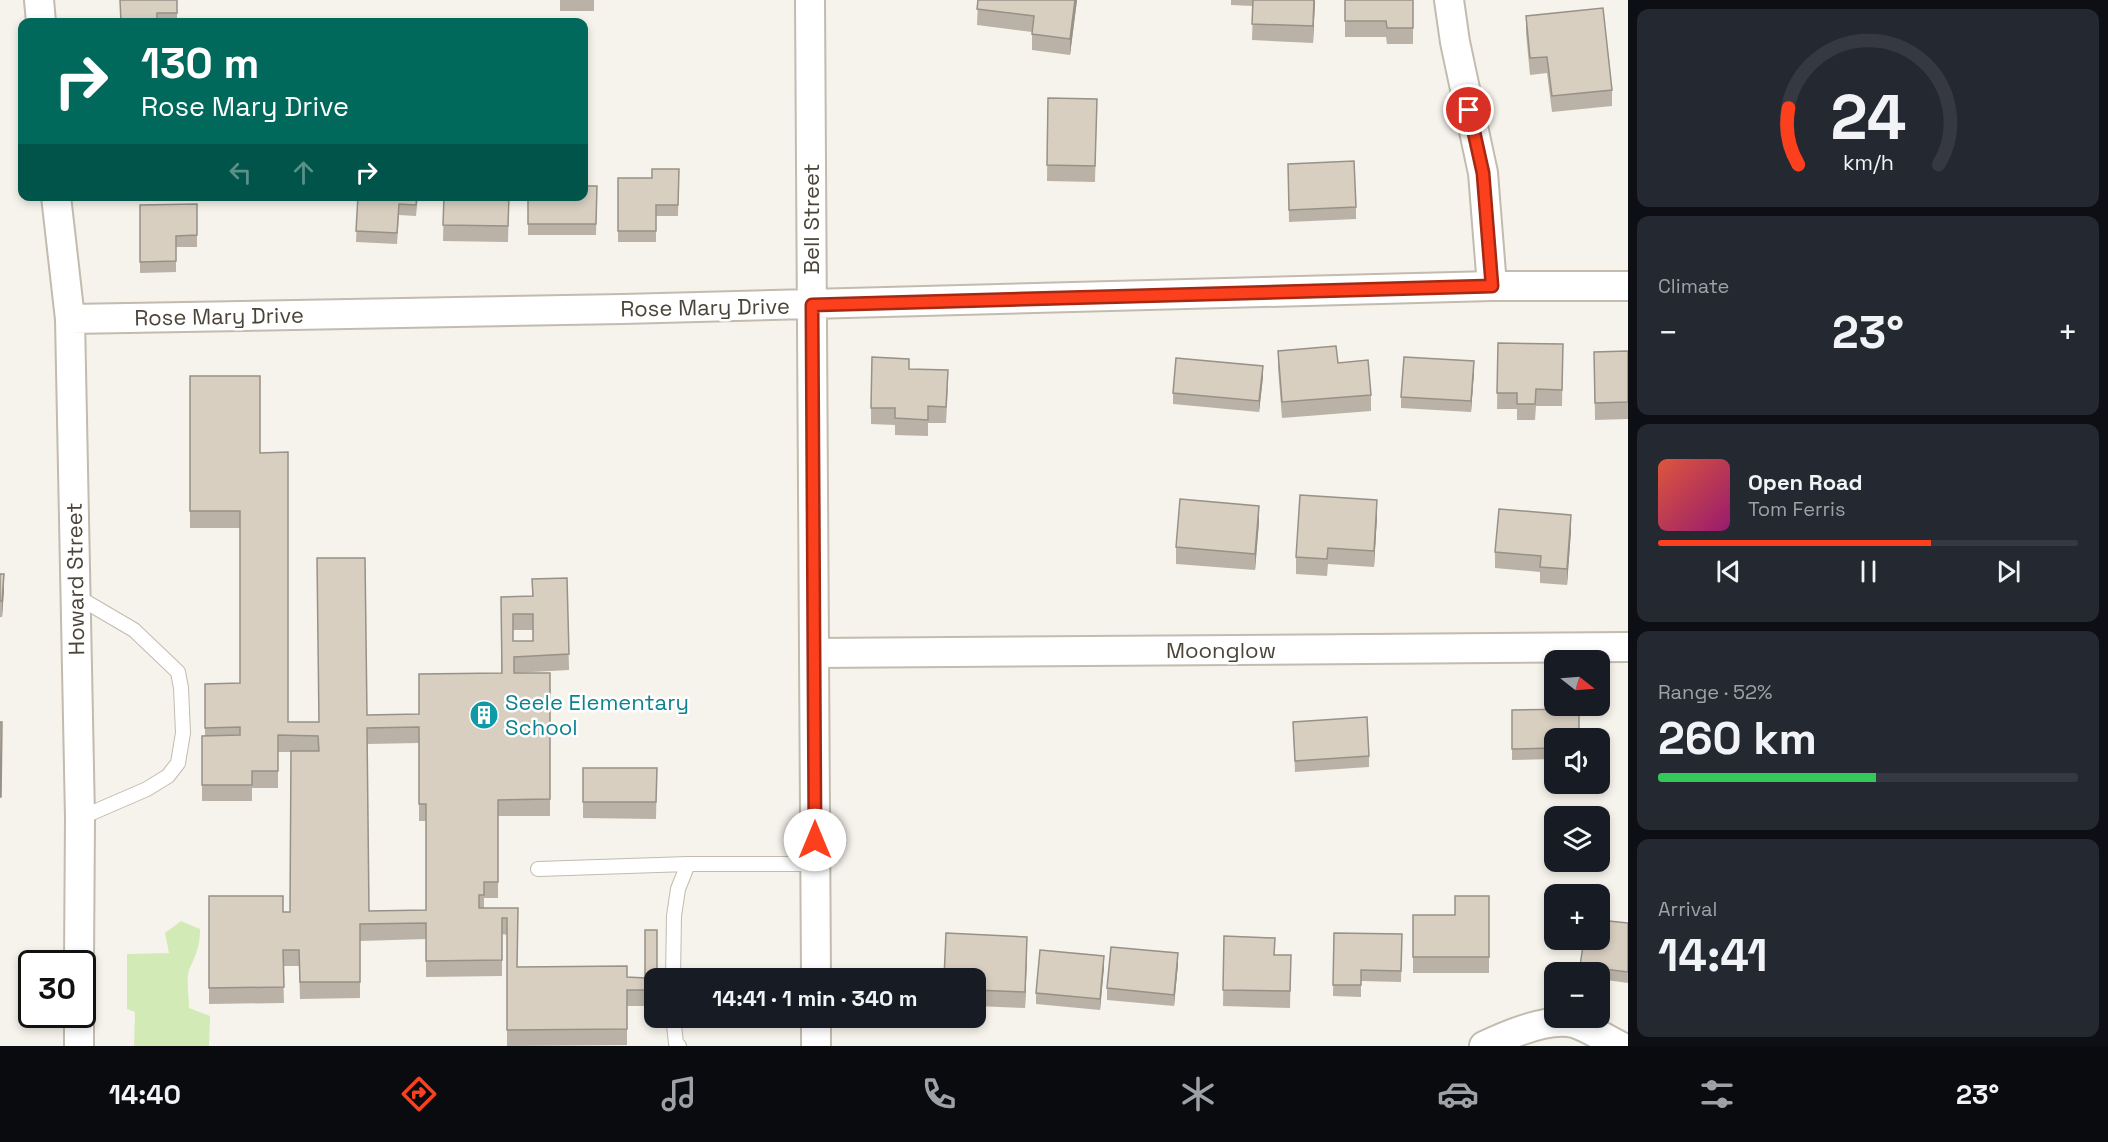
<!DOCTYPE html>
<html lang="en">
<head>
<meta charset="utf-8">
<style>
  body { margin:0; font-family:"Space Grotesk",sans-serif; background:#242831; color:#f1f3f6; height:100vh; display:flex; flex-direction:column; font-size:22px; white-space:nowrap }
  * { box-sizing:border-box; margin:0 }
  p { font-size:20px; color:#9ea1a6 }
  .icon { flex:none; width:33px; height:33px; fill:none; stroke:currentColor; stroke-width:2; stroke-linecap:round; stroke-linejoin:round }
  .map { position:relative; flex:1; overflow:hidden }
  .details { display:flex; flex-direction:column; gap:9px; padding:9px; background:#0d0f14; width:480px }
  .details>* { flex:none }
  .guide { position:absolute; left:18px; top:18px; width:570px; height:183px; border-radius:12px; box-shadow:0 3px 9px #0003; background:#00695c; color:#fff; overflow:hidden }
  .needle { width:39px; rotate:107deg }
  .tools { position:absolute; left:1544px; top:650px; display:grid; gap:12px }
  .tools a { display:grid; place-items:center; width:66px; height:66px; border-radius:12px; background:#171b24; box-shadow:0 3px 9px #0003; font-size:30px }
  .speed { position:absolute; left:18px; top:950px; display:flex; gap:12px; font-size:30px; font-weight:700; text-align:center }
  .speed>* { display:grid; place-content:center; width:78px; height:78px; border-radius:50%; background:#171b24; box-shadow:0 3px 9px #0003; line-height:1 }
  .speed .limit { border:3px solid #111; border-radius:9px; background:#fff; color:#111 }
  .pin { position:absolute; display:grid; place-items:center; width:51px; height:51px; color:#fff; margin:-26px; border:3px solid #fff; border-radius:50%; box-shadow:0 2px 6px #0007 }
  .me { position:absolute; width:66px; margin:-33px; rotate:0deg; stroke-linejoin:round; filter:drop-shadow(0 0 4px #0008) }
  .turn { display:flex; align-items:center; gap:21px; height:126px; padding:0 24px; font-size:27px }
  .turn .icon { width:78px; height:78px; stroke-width:2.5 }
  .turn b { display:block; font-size:42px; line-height:51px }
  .lanes { display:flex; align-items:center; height:57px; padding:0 24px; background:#0003; justify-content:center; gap:30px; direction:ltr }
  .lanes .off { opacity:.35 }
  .big { font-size:45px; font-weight:600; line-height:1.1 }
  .details .widget { flex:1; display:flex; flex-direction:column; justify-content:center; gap:9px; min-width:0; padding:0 21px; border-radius:12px; background:#242831 }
  .details .dial { align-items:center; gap:0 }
  .dial svg { height:156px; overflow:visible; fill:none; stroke:#363941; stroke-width:7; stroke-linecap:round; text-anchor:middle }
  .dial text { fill:#f1f3f6; stroke:none }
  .song { display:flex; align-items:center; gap:18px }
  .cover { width:72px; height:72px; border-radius:9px; background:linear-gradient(135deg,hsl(10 70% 55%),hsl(320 70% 35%)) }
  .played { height:6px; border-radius:3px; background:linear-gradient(90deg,#fc3f1d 65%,#363941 65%) }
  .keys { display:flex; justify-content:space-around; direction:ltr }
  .heat { display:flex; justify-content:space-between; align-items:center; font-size:33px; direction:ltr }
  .charge { height:9px; border-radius:4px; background:linear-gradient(90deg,#34c759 52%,#363941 0) }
  .trip { position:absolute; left:644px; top:968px; width:342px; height:60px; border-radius:12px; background:#171b24; box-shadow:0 3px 9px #0003; font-weight:600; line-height:60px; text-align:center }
  .menu { display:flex; height:96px; justify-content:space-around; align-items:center; background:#090b0e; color:#9ea1a6 }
  .menu .icon { width:42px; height:42px }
  .menu .current { color:#fc3f1d }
  .menu b { font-size:27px; color:#f1f3f6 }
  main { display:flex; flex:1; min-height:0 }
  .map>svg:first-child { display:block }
</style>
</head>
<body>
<main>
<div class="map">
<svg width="1628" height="1046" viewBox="0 0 1628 1046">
  <rect width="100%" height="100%" fill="#f6f3ec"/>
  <!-- green -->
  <path fill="#d2eab5" d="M181,921L200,929C200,947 196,954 189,970C186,980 189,997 189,1008L210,1016L209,1046H134L135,1012L127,1009V954L169,953L165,933Z"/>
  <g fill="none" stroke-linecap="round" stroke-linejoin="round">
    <!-- lane casing -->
    <g stroke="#c2bbae" stroke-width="16">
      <path id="lane" d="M76,596L134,630L178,672L181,688L183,733L178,763L168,776L147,789L80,818
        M538,869L688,864
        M673,978L674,916L678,889L688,864H815
        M673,1017L676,1043L679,1046"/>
    </g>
    <!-- street casing -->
    <g stroke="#c2bbae" stroke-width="32">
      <path id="street" d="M39,0L41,22
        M810,0L816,978
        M1449,0L1455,42L1483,173L1492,286
        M56,196L70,319L80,818L79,963
        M70,319L623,309L1492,286H1628
        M815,653L1628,647
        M816,1017V1046
        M79,1046V1014
        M1484,1046C1507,1035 1548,1017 1574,1023C1588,1027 1607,1040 1620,1046"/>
    </g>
    <!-- lane -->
    <use href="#lane" stroke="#fff" stroke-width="14"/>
    <!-- street -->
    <use href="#street" stroke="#fff" stroke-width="28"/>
  </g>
  <!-- wall -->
  <path fill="#bab2a6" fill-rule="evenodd" d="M177,0V22H120Z
    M560,0H594V11H560Z
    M978,0H1077L1070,55L1032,50V32L977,25Z
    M1231,0H1315L1313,43L1252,40L1253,6L1231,5Z
    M1345,0H1413V44H1387L1386,37H1345Z
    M1526,16L1612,90V106L1552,112L1547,73L1530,75L1526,33Z
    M1048,98L1097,99L1095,182L1047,181Z
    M1288,164L1356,207V219L1289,222Z
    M679,169L678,216H656V242H618V178H652Z
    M597,186L596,235H528V196Z
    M147,196H183V200L147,199Z
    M358,196H418L416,216L399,215L397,244L356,242Z
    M444,196H509L508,242L443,241Z
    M197,204V247H176V272L140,273V205Z
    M1498,343L1563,344L1562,406H1536L1535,420H1517V409H1497Z
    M1278,351L1338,363L1371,395V411L1282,418L1278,368Z
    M1628,351V419L1595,420L1594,352Z
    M909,369L948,387L946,423H928V436L895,435V425L871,424V408Z
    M1474,372L1471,412L1401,408V397Z
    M190,376L260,453L288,722H318L367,715L419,714L501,673V597L532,596V579L567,578L569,670L514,673H550V816H498V898H484V908H518L517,967L627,977L654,978V1016H645V1006H627V1045L507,1046V935L502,934V976L426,977V939L360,941V998L300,999L299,966H283L284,1003L209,1004V896L283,912H290L291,752H278V788H252V801H202V736H205V684L240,683V528H190ZM513,630H533V641H513ZM419,743V821H426V910L369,911L367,744Z
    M1263,377L1259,412L1173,404V393Z
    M1377,517L1374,567L1328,564L1327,576L1296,574V557Z
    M1259,522L1255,570L1176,564V547Z
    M1571,531L1567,585L1540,583V572L1495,568V552Z
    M0,574L4,590L2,617H0Z
    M1512,710L1554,738V759L1512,760Z
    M1293,722L1369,756V767L1295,772Z
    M583,768H657L656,819L583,818Z
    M1489,896V973H1413V915H1455Z
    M1628,923V983L1599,979V972H1580V966Z
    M1334,933L1402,934L1401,982L1361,981V997L1333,996Z
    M1224,936L1275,955H1291L1290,1008L1223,1006Z
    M1027,953L1025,1008L975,1006V978Z
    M1178,964L1174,1006L1107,1000V988Z
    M1104,967L1100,1010L1036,1004V993Z"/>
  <!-- shaded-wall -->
  <path fill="#979187" d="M1075,0H1077L1070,55V39Z
    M1314,0H1315L1313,43V26Z
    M1474,361V372L1471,412V401Z
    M1263,366V377L1259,412V401Z
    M1377,500V517L1374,567V551Z
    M1259,506V522L1255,570V554Z
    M1571,515V531L1567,585V569Z
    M4,574V590L2,617V601Z
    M1027,937V953L1025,1008V992Z
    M1178,953V964L1174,1006V995Z
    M1104,956V967L1100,1010V999Z"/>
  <!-- building -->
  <path fill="#d8cfc1" stroke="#979187" stroke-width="1.5" fill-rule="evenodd" d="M120,0H177V13H157V22H121Z
    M978,0H1075L1070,39L1032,34L1034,16L977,9Z
    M1253,0H1314L1313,26L1252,24Z
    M1345,0H1413V28H1387L1386,21H1345Z
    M1603,8L1612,90L1552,96L1547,57L1530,58L1526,16Z
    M1048,98L1097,99L1095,166L1047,165Z
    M1354,161L1356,207L1289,210L1288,164Z
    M652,169H679L678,205H656V231H618V178H652Z
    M584,186H597L596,224H528V196H584Z
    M358,196H417L416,205L399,204L397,233L356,231Z
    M444,196H509L508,226L443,225Z
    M197,204V235L176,236V261L140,262V205Z
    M1498,343L1563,344L1562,390L1536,389L1535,404H1517V393H1497Z
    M1336,346L1338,363L1368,360L1371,395L1282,402L1278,351Z
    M1628,351V402L1595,403L1594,352Z
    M872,357L909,359V369L948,370L946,407L928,406V420L895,418V408H871Z
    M1404,357L1474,361L1471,401L1401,397Z
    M1176,358L1263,366L1259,401L1173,393Z
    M190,376H260V453L288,452V722H319L317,558H365L367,715L419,714V674L502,673L501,597L533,596L532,579L567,578L569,654L514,657V673H550V799L498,800V882H484V895H479V908H518L517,967L627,966V977L645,978V930H657V978H654V1000H645V990H627V1029L507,1030V918H502V960L426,961V923L360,924V982H300L299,950H283L284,987L209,988V896H283V912H290L291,751H319L318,736L278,735V771H252V785H202V736L240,735V727L205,728V684L240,683V511H190ZM513,614H533V641H513ZM419,727V804H426V910L369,911L367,728Z
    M1300,495L1377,500L1374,551L1328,548L1327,559L1296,557Z
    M1180,499L1259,506L1255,554L1176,547Z
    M1499,509L1571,515L1567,569L1540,567L1541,556L1495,552Z
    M0,574H4L2,601H0Z
    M1579,709V738H1554V748L1512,749V710Z
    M1367,717L1369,756L1295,761L1293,722Z
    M0,722H2L1,797H0Z
    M583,768H657L656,802H583Z
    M1455,896H1489V957H1413V915H1455Z
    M1599,920L1628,923V972L1580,966L1584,939H1599Z
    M946,933L1027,937L1025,992L975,990V978H944Z
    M1334,933L1402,934L1401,971L1361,970V985H1333Z
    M1224,936L1275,938L1274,955H1291L1290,991L1223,990Z
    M1111,947L1178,953L1174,995L1107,988Z
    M1040,950L1104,956L1100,999L1036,993Z"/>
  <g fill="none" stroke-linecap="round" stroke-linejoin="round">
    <!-- route casing -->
    <g stroke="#a42913" stroke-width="15">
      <path id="route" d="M815,840L812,305L1492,286L1483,173L1469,110"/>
    </g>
    <!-- route -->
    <use href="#route" stroke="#fc3f1d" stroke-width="10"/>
  </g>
  <!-- icons -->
  <defs>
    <g id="building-disc" transform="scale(1.5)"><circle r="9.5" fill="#0f9aa8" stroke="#fff"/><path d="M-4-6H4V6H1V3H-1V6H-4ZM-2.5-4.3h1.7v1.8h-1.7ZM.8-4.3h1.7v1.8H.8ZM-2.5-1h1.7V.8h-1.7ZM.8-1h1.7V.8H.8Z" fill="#fff"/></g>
  </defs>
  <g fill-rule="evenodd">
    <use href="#building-disc" x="484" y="715"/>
  </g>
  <g text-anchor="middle" stroke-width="5" stroke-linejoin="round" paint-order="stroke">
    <!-- street labels -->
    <g font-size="22" fill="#4b4439" stroke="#fff">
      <text transform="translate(811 219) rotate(-90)" y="8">Bell Street</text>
      <text transform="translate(705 307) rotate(-1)" y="8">Rose Mary Drive</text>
      <text transform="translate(219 316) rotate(-1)" y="8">Rose Mary Drive</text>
      <text transform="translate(75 579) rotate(-91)" y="8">Howard Street</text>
      <text x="1221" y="658">Moonglow</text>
    </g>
    <!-- culture labels -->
    <g font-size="22" fill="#0d838f" stroke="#fff" text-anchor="start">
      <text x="505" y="710">Seele Elementary<tspan x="505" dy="25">School</tspan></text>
    </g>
  </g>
</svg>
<div class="tools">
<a><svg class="needle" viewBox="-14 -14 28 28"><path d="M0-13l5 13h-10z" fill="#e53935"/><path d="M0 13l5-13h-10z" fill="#9ea1a6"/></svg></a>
<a><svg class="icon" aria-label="sound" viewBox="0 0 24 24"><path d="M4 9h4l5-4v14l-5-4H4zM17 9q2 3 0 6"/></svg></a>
<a><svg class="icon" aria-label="layers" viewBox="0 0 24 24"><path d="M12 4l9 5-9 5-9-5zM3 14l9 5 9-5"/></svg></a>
<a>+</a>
<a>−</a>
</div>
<div class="speed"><div class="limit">30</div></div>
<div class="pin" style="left:1469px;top:110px;background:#d93025"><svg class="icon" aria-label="arrive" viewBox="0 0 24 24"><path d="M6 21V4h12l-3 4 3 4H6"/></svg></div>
<svg class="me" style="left:815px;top:840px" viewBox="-20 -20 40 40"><circle r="19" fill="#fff"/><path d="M0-13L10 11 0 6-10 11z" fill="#fc3f1d"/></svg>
<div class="trip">14:41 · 1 min · 340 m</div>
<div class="guide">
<div class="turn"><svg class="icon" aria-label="right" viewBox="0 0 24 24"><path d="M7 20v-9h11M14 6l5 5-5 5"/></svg><div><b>130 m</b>Rose Mary Drive</div></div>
<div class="lanes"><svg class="icon off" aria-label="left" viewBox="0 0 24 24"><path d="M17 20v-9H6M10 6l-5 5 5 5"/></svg><svg class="icon off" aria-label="ahead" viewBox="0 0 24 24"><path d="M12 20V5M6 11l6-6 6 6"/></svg><svg class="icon" aria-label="right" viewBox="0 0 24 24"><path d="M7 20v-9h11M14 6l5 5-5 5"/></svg></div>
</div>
</div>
<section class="details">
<div class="widget dial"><svg viewBox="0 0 100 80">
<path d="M14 69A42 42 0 1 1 86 69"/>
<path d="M14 69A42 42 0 0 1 9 40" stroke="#fc3f1d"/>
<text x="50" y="56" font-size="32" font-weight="700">24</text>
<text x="50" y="72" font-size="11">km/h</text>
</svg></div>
<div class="widget"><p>Climate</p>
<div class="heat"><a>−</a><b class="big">23°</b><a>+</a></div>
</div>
<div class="widget">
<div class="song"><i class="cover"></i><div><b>Open Road</b><p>Tom Ferris</p></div></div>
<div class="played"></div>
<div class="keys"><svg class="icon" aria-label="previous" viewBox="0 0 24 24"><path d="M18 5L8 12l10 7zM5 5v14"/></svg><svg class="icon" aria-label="pause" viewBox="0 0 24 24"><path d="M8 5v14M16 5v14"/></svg><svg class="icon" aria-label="next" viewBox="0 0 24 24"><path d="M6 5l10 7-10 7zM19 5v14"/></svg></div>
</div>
<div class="widget"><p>Range · 52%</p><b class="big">260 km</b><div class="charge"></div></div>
<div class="widget"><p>Arrival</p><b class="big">14:41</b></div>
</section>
</main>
<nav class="menu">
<b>14:40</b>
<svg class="icon current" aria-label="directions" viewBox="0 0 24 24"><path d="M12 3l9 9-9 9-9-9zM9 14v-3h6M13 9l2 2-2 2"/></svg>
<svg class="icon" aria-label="music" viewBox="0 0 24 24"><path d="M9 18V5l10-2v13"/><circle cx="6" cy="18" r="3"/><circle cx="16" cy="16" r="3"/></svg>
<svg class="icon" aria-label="phone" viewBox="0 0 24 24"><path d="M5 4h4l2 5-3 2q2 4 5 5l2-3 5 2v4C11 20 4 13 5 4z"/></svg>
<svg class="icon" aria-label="climate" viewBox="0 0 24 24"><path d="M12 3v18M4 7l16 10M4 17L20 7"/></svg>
<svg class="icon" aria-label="car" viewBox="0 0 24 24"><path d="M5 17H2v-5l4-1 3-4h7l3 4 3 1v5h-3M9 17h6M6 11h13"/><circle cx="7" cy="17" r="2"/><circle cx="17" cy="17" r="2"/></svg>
<svg class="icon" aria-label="filters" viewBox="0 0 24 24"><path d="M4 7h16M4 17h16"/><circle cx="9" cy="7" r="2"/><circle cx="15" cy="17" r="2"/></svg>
<b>23°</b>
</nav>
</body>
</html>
